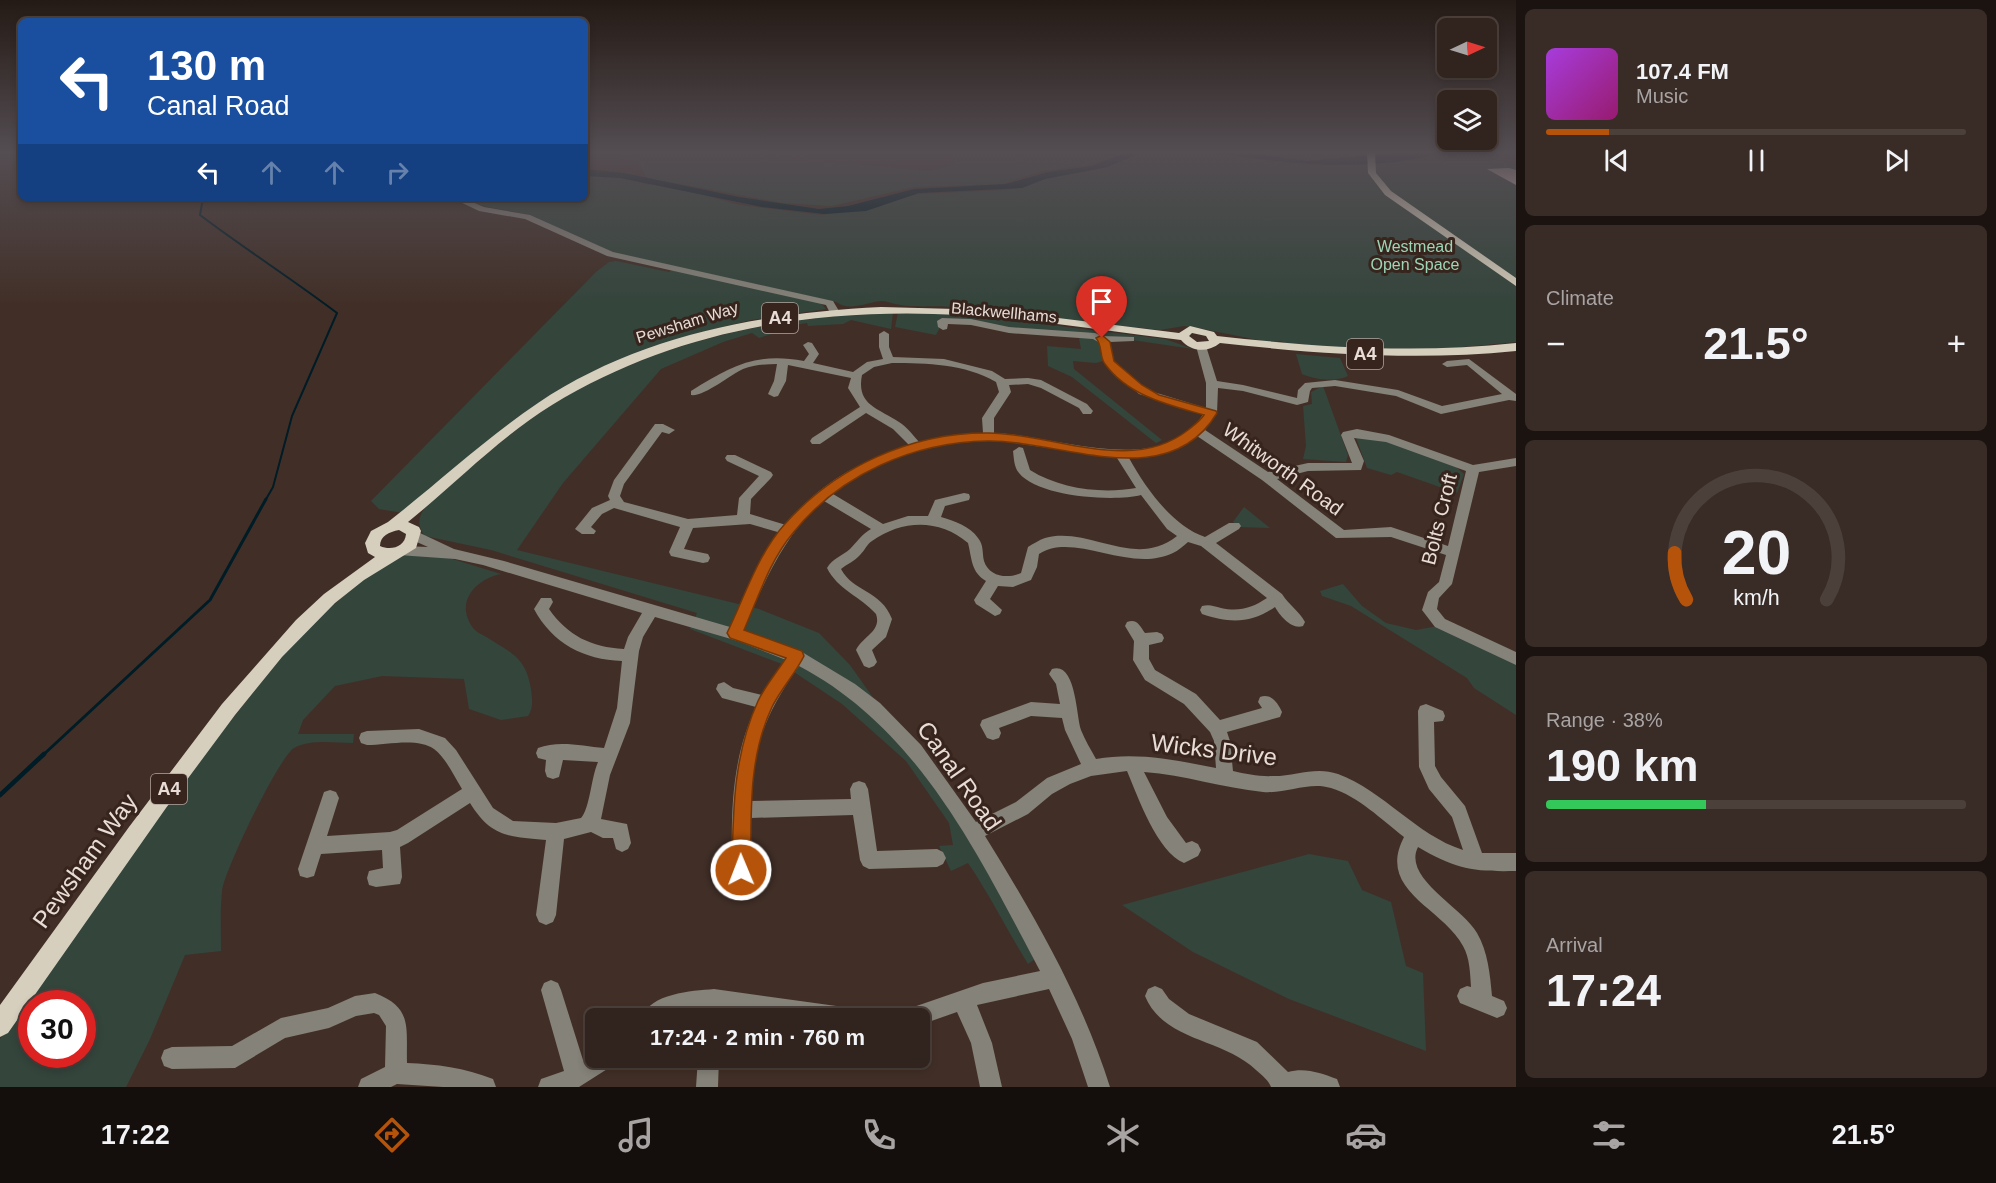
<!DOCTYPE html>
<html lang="en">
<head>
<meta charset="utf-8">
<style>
  body { margin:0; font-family:Helvetica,sans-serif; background:#392b26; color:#f1f3f6; height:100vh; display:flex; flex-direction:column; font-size:22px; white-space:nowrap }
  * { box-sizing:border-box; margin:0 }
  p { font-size:20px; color:#a8a4a4 }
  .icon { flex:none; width:33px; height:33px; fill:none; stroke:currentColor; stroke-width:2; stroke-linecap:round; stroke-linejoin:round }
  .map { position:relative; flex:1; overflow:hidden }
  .details { display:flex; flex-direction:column; gap:9px; padding:9px; background:#1b1310; width:480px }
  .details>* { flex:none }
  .banner { position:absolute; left:18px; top:18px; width:570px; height:183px; border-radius:9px; box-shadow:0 3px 9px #0003,0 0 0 2px #4c403b; background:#1a4fa0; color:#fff; overflow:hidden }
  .needle { width:39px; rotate:86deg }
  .buttons { position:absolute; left:1437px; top:18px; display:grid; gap:12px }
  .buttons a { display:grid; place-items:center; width:60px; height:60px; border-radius:9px; background:#31231d; box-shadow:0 3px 9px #0003,0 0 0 2px #4c403b; font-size:30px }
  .speed { position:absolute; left:18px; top:990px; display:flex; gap:12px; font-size:30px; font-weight:700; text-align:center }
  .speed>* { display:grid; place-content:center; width:78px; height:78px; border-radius:50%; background:#31231d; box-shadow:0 3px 9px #0003,0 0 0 2px #4c403b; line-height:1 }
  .speed .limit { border:9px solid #d22; background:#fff; color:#111 }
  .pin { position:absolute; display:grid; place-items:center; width:51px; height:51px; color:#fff; margin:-62px -26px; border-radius:50% 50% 50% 0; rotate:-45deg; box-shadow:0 0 6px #0007 }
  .pin .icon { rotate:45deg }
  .me { position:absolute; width:66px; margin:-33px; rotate:359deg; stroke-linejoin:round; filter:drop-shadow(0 0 4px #0008) }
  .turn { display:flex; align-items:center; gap:21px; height:126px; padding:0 30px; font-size:27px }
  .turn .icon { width:78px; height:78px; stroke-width:2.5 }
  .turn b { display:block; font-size:42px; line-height:51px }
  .lanes { display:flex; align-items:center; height:57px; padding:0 30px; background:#0003; justify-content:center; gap:30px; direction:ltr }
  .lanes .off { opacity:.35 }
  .big { font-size:45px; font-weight:700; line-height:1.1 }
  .details .tile { flex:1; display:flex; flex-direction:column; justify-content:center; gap:9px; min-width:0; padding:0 21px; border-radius:9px; background:#392b26 }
  .details .dial { align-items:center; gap:0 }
  .dial svg { height:156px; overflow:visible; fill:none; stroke:#4c403b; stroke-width:7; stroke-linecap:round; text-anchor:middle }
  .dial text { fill:#f1f3f6; stroke:none }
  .song { display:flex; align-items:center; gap:18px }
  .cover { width:72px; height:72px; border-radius:9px; background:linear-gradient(135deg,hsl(280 70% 55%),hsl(320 70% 35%)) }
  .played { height:6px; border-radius:3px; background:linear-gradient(90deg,#b45309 15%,#4c403b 15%) }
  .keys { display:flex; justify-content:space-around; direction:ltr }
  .heat { display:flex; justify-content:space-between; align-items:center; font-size:33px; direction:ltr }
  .charge { height:9px; border-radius:4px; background:linear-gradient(90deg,#34c759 38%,#4c403b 0) }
  .trip { position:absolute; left:585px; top:1008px; width:345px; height:60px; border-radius:9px; background:#31231d; box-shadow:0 3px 9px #0003,0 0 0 2px #4c403b; font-weight:700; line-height:60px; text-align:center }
  .menu { display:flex; height:96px; justify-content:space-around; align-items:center; background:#140e0c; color:#a8a4a4 }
  .menu .icon { width:42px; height:42px }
  .menu .active { color:#b45309 }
  .menu b { font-size:27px; color:#f1f3f6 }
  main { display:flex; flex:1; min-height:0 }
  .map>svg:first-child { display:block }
</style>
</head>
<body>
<main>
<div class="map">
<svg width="1516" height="1087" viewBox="0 0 1516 1087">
  <rect width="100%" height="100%" fill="#412f27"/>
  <!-- green -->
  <path fill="#34453c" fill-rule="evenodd" d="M600,153L733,154L929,171L951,166L956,163L947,153H1119L1088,165L1042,171L1002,184L914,187L832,206L783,203L658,180L646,177L638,161Z
    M1140,153H1214L1270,162L1324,166L1432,153H1490L1516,167V342L1410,352L1288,344L1280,341L1273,343L1198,328L1184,326L1160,330C1091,323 1021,314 951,307C930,305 908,309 888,302C875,297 853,314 836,302L612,253L526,214L483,206L463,198H585V174L615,175L645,184L677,187L739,205L822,215L919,194L1006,190Z
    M1253,153H1356C1337,168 1276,157 1253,153Z
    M616,261L669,272L673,269L820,302L826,309L751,320L703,332L569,387L403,513L379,509L371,501L596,272L609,262Z
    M898,312L969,315L1165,339L1193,349L1098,335L1103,361L1096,363L1073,361L1074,369L1162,440L1156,443L1072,377L1048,366L1047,346L1081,349L1078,333L1014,329L945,318L936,335L895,327Z
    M893,313L891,329L851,320L843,324L808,326L807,323L777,328L778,332L759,338L752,333L723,342L661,369L563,483L517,550L759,609L819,633L850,665L939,791L1021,927L1035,959L1028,964C1007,930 991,897 968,863L951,871L939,846L953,845L949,823L906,761L842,704L782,664L690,629L697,613L491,550L425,536C406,514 439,494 455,481C486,455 516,427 551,405C649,343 778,315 893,313Z
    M1296,354L1340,358L1348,376C1335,382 1315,380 1302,374Z
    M1323,386L1348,455L1346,462L1303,459L1306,446L1303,406L1312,404L1311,392Z
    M1355,435L1374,437L1455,466L1464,474L1457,493L1397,472L1391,475L1367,468Z
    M1244,507L1270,528L1239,527L1233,522Z
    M414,554L446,557L501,574C476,579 454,602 473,628C476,632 483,635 488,638C513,654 526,658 531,689C532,699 534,707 528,716L501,720L469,709L464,679L382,676L335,686L303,720L298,734H354L353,743C335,743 310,739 294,748C279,757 224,871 222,891C220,910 221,931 221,951L185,955L150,1039L126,1087H0V1039L153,820L290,645L365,576L398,557ZM32,1004H82V1054H32Z
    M1343,584L1362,606L1386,623L1416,630L1438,626L1516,664V715L1474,688L1467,678L1351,606L1322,596L1320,591Z
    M1309,854L1348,861L1362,890L1391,902L1406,966L1423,973L1426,1051L1289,999L1193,952L1122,905Z"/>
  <!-- water -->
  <path fill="#001c26" d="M1124,153H1140L1108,167L1045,179L1022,188L919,193L866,211L825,214L762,207L620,178L585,176V169L624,173L739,197L819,209L848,206L914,189L1006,184L1048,172L1092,166Z
    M1214,153H1251L1307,161L1391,153H1442C1367,173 1290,164 1214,153Z"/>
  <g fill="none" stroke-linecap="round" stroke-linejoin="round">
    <!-- stream-far2 -->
    <path stroke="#001c26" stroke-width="2" d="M203,198L200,215C245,249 292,279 337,313L292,416L273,487L265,501"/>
    <!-- stream-far1 -->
    <path stroke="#001c26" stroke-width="3" d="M42,756L210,600L266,499"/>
    <!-- stream -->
    <path stroke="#001c26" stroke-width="4.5" d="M0,795L44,754"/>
  </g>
  <!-- building -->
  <path fill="#e0c6c2" d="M1509,168L1516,170V185L1487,169Z"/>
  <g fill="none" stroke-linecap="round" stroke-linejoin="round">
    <!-- minor -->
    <path fill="#858279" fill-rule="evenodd" d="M452,198H463L484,207L530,215L613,252L833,301L839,311L834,314L830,313L826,305L607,256L525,219L479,211Z
      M942,318L971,319L1009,327L1095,333L1102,336L1134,337V341L1110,342L1114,361L1147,390L1206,408V383L1196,346L1201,343L1206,346L1217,381L1243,385L1297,398L1298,390L1305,383L1335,380L1398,390L1442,406L1502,394L1467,365L1447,367L1442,364L1447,361L1469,359L1516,394V401L1509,400L1441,414L1396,396L1335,386L1312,388L1310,391L1308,402L1297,405L1243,391L1218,388L1217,413L1205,430L1268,472L1308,463H1352L1341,435L1343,432L1357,429L1389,435L1473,465L1516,458V466L1479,472L1452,584L1439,598L1437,609L1445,619L1516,652V665L1435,627L1422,610L1428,592L1439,582L1446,555L1391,537L1336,538L1262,480L1197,436C1177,450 1154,456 1129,458C1145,487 1172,526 1205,537L1229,523H1239L1241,526L1239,529L1216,543L1282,594C1289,605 1299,611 1305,622L1303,626C1292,630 1280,616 1275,607C1250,624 1229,623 1202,614L1200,610L1202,606C1209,604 1214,606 1221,608C1239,612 1252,608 1267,598L1201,546L1188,542C1183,546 1178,551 1173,553C1129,574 1074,531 1039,554L1037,567L1031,580L1013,587L998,586L990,599L1002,610L1000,614L995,616L976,604L974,600L986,581C971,572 972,559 968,543C940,519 903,519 872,541C867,544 865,550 860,555C855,561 847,564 841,569C853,592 881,590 892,619L886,637L872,650L877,662L874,666L869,668L864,666L856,650C863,636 882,631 876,614C860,596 838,590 827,568C833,558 842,556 850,549C858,541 861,535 871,529L824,501C784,533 763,585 743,631L802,652L855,684L880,703L921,745L976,822L1016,802L1047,778L1081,764L1065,730L1062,718L1031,716L999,728L1001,733L999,738L993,740L987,738L980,725L982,720L1031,702L1060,704L1056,684L1049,674L1052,669C1076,661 1076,715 1081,730C1085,740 1091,750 1096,759C1137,752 1176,760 1216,768L1214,741L1210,732L1184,704L1145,680L1133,660L1134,641L1125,626L1127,622C1137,618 1140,626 1145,633L1157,632L1162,634L1164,638L1162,642L1149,645V659L1155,670L1196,694L1220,720L1262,708L1258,702L1260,697C1271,693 1278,703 1282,712L1280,717L1227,732L1230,741L1233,771C1246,774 1261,777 1274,776C1296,776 1316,766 1338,774C1384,791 1416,835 1463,850L1452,817L1429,789L1419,767L1418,711L1420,706L1426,704L1443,711L1445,716L1443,721L1434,722L1435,766L1441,777L1465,806L1482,853H1516V871C1474,872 1455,869 1418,847C1402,878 1463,908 1477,933C1488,952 1490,974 1492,996L1504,1001L1507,1008L1504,1015L1497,1018L1460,1003L1457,996L1460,989L1467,986L1471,987C1470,974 1470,958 1463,946C1442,907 1376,891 1404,837C1382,820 1358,796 1331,788C1309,781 1286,794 1263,792C1223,788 1185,775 1144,772L1167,817L1186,843L1192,841L1198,844L1201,850L1198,856L1184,863C1157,852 1138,797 1127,771L1091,776L1070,784L1052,794L1028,814L985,836C1034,915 1082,998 1110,1087H1088L1072,1039L1049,989L977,1005L992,1043L1002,1087H980L971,1043L957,1012L920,1025V1018H899L902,1011L983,983L1040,971C979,856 919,729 799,666C766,713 754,743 750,801L851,799L850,789L853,783L859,781L865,783L868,789L877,851L937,849L943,852L946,858L943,864L937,867L869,869L863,866L860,860L853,815L750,818V861L747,867C739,871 730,871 722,867L719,861L722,855L732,852C731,802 734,753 756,707L722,698L716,689L718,684L724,682L733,688L762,695L786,660L738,641L655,617L643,637L639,651L630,723L610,775L601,819L627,824L631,843L628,849L622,852L616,849L613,838H603L591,832L564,839L556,915L553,922L546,925L539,922L536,915L546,840C509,837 491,837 470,803L408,843L400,847L402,877L400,884L376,887L369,885L367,878L369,871L383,868L382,850L321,854L314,876L307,878L300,876L298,869L324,792L330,790L336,792L339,798L327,836L390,832L397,830L462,789C454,776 446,758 434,749C418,737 386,745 367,745L361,743L359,738L361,733L367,731L419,729L445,738L456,750L493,808L513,821L556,823L581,818C590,808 591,778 598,762L563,760L559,777L553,779L547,777L545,771L546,760L538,758L536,753L538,748C558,740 583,746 604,748L617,708L622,661C584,660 552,643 534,609L541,598H551L553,602L549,609C568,636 591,647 624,649L628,637L642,613L483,565L455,559L398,555L396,551L403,546L428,547L410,539L408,536L410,533H420L454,549L504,561L730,627L757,571L781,533L750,524L693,528L684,549L708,554L710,558L708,562L703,563L671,556L669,552L680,527L614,508L602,514L591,527L596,531L594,534H582L575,529L592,508L610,500L608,496L614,480L655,424H663L675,430L669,434L662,432L624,484L620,496L624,502L688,519L737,515L739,498L759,476L727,461L725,458L727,455H735L771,472L773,475L771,478L751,499L750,514L786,525C816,485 862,460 909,445L893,429L866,413L820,444H812L810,441L812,438L860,407L848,388L851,378L788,365L786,381L778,396L774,397L768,394L774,381L777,364C766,364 754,365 743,369C730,375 704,397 691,395V391C731,366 756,352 804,361L809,354L803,345L808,342L812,343L819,354L813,363L853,372L867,362L883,359L879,347V334L884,331L889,334V347L893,357L944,359L992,371L1005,379L1028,378L1041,380L1087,404L1093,411L1091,414H1083L1079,408L1041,388L1028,384L1009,385L1011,392L994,418V433C1056,435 1158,479 1202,416L1203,414L1139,394L1105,364L1100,343L1093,339L1009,333L971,325L948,324L947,329L943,330L938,327L937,321ZM892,363C927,363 965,364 996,382L999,392L982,418L983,433L952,435L919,442C913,435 907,427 899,422C878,408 856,405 862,375L874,367ZM1354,438L1386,442L1466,471L1448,546L1391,527L1344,530L1277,479L1308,471L1361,470L1364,461ZM977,441H1001L1117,458L1136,488C1102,494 1060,489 1030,470L1023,448L1019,447L1013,451C1014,459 1014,467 1019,473C1038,497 1114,502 1141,495L1167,529L1177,536C1134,570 1090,526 1045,538C1039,540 1033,544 1028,547L1021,573C1008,579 989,577 984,561C982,553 984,545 978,538C970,526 954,521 941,517L945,506L969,500L970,497L969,494L964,493L935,500L928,516H908L883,524L833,494C874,462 925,444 977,441Z
      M551,980L558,983L561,990L583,1060L596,1051V1058H615L612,1066L579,1087H538L541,1079L564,1071L541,990L544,983Z
      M1155,986L1162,989L1169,999L1189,1014L1257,1042L1288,1072C1305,1067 1321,1073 1337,1079L1340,1087H1271C1269,1081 1262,1075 1256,1070C1223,1038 1164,1042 1145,996L1148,989Z
      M714,989L851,1008L858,1011L861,1018H781L723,1010L722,1018H702L703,1010C681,1012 662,1020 641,1018C651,993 691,991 714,989Z
      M375,993C413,1008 406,1027 407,1063C436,1064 465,1068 493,1079L496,1087H443L397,1084L391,1087H358L361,1079L385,1067L386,1026L379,1015L374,1013L356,1016L329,1028L285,1038L235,1068L172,1069L164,1066L161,1058L164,1050L172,1047L232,1046L281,1018L328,1008L355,996Z
      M698,1058H719L718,1087H696Z"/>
    <!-- major -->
    <path fill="#d6cfbd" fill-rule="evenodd" d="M1367,153H1375L1376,173L1391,191L1516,278V286L1385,195L1368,173Z
      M881,307L993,310L1179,333L1190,326L1214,332L1217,336C1317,347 1415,354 1516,343V351C1417,361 1319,354 1220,343C1208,353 1191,352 1181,340C1107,331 1034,319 960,315C817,307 675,330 552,405C499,438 455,484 408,522L419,527L421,531L416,548L364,580L335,603L282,657L235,715L166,808L8,1033L0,1037V1005L129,827L222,704L296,620L324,594L375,557L368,553L365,543L371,531L388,522C438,483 485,439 538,403C639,335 762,313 881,307ZM1192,333L1206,336L1209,341L1197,342L1189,336ZM399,530L406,534C405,547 391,551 380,546C380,536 389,532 399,530Z"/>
  </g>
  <!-- sky -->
  <linearGradient id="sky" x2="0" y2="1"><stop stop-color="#241a15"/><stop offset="0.5" stop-color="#544d52"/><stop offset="1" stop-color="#544d52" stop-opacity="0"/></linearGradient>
  <rect width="1516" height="305" fill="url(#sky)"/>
  <!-- route -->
  <path fill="#b45309" stroke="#753606" stroke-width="1.5" d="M1102,335L1110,342L1114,361L1142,385L1159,395L1216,411L1217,413C1168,495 1061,440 988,441C914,442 840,474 793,533C770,560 758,598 744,630L802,651L804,656C795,674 781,689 772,707C748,758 751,815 751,870L748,877L741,880L735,877L732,870C733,812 733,756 758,701C765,686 777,672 786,658L730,638L727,633C744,598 758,554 784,525C835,467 912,432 989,433C1053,433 1131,475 1188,430C1194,425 1200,421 1204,415C1169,405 1128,396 1105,364C1099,357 1103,346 1096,338Z"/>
  <g text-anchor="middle" stroke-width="6" stroke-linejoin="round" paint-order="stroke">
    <!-- far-park labels -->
    <g font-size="16" fill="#9ed5b7" stroke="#37251d">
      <text x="1415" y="252">Westmead<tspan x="1415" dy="18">Open Space</tspan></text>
    </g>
    <!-- far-street labels -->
    <g font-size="16" fill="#e8dcd7" stroke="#37251d">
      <text transform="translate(1004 312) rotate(5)" y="6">Blackwellhams</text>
      <text transform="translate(687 322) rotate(-17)" y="6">Pewsham Way</text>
    </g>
    <!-- shield labels -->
    <g fill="#37251d" stroke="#b3a59f" stroke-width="1.5">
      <rect x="762" y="303" width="36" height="30" rx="4.5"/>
      <rect x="1347" y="339" width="36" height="30" rx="4.5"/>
      <rect x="151" y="774" width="36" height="30" rx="4.5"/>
    </g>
    <g font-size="18" font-weight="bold" fill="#e8dcd7">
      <text x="780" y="324">A4</text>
      <text x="1365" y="360">A4</text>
      <text x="169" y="795">A4</text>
    </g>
    <!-- street labels -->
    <g font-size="20" fill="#e8dcd7" stroke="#37251d">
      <text transform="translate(1283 469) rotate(36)" y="7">Whitworth Road</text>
      <text transform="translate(1439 519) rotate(-76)" y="7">Bolts Croft</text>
    </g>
    <!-- near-street labels -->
    <g font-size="24" fill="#e8dcd7" stroke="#37251d">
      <text transform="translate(1214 750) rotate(7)" y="8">Wicks Drive</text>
      <text transform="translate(959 776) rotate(55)" y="8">Canal Road</text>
      <text transform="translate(85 861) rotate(-54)" y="8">Pewsham Way</text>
    </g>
  </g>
</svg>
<div class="buttons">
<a><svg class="needle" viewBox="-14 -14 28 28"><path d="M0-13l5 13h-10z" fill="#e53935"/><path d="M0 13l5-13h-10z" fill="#a8a4a4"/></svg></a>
<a><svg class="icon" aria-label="layers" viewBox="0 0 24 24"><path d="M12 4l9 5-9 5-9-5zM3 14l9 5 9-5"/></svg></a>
</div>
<div class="speed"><div class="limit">30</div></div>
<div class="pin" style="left:1102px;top:338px;background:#d93025"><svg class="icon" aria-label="arrive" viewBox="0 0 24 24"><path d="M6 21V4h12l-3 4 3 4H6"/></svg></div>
<svg class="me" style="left:741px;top:870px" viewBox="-20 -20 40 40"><circle r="17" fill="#b45309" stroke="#fff" stroke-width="3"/><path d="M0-11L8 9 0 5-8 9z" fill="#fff"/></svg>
<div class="trip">17:24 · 2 min · 760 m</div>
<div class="banner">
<div class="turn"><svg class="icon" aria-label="left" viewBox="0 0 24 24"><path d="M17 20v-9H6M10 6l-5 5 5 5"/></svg><div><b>130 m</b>Canal Road</div></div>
<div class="lanes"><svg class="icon" aria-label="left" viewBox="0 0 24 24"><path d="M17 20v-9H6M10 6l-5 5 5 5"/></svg><svg class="icon off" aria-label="ahead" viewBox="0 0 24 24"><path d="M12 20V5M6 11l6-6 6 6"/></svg><svg class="icon off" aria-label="ahead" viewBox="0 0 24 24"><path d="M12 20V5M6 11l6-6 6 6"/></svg><svg class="icon off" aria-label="right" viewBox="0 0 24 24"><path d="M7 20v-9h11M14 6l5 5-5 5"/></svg></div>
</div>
</div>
<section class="details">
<div class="tile">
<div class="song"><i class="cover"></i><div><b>107.4 FM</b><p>Music</p></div></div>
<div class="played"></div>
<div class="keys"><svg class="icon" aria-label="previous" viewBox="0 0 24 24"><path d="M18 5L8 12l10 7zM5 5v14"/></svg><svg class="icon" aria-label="pause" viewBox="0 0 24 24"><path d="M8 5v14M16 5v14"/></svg><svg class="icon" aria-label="next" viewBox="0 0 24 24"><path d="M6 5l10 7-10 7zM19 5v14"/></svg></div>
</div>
<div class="tile"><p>Climate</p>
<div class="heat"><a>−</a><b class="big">21.5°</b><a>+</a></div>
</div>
<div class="tile dial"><svg viewBox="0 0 100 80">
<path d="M14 69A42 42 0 1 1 86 69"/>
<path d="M14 69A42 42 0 0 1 8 45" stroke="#b45309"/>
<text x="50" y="56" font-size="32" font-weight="700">20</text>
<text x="50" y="72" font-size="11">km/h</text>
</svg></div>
<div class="tile"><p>Range · 38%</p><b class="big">190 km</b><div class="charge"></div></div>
<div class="tile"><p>Arrival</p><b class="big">17:24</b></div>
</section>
</main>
<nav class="menu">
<b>17:22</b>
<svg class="icon active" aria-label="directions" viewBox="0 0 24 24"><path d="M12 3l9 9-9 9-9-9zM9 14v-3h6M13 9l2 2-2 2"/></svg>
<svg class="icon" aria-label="music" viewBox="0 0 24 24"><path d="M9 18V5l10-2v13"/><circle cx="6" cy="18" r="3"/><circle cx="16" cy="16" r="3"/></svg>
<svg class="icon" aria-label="phone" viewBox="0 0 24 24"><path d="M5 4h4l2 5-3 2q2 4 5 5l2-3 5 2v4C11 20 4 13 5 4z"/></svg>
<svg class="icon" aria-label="climate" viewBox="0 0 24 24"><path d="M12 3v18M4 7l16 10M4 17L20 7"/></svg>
<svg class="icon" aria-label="car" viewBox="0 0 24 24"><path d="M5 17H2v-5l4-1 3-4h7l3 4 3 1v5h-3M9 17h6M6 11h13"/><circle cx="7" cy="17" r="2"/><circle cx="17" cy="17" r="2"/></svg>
<svg class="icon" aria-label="filters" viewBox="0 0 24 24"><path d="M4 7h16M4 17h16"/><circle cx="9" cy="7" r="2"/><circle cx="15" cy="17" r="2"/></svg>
<b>21.5°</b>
</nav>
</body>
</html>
